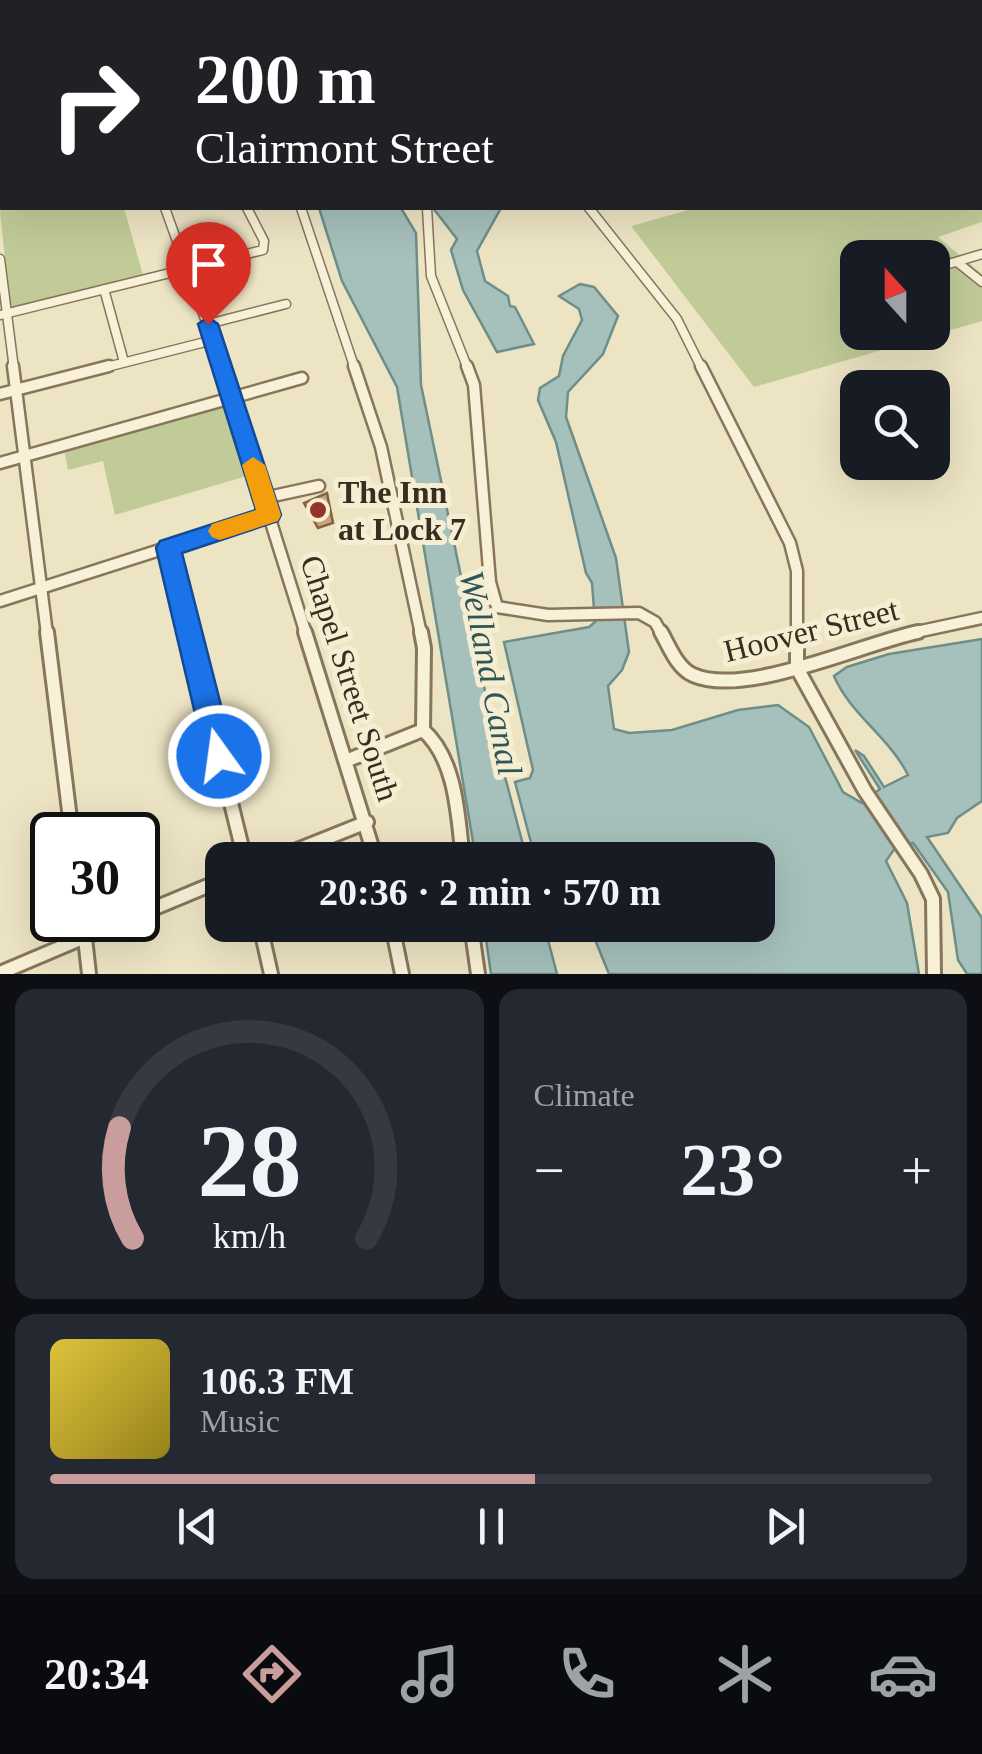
<!DOCTYPE html>
<html lang="en">
<head>
<meta charset="utf-8">
<style>
  body { margin:0; font-family:Georgia,serif; background:#242831; color:#f1f3f6; height:100vh; display:flex; flex-direction:column; font-size:38px; white-space:nowrap }
  * { box-sizing:border-box; margin:0 }
  p { font-size:32px; color:#9ea1a6 }
  .icon { flex:none; width:55px; height:55px; fill:none; stroke:currentColor; stroke-width:2; stroke-linecap:round; stroke-linejoin:round }
  .map { position:relative; height:974px; overflow:hidden }
  .details { display:flex; flex-direction:column; gap:15px; padding:15px; background:#0d0f14; flex:1 }
  .details>* { flex:none }
  .hud { position:absolute; left:0px; top:0px; width:982px; height:210px; box-shadow:0 10px 40px #0002; background:#202124; color:#fff; overflow:hidden }
  .needle { width:65px; rotate:339deg }
  .tools { position:absolute; left:840px; top:240px; display:grid; gap:20px }
  .tools a { display:grid; place-items:center; width:110px; height:110px; border-radius:20px; background:#171b24; box-shadow:0 10px 40px #0002; font-size:50px }
  .speed { position:absolute; left:30px; top:812px; display:flex; gap:20px; font-size:50px; font-weight:700; text-align:center }
  .speed>* { display:grid; place-content:center; width:130px; height:130px; border-radius:50%; background:#171b24; box-shadow:0 10px 40px #0002; line-height:1 }
  .speed .limit { border:5px solid #111; border-radius:15px; background:#fff; color:#111 }
  .pin { position:absolute; display:grid; place-items:center; width:85px; height:85px; color:#fff; margin:-102px -42px; border-radius:50% 50% 50% 0; rotate:-45deg; box-shadow:0 0 10px #0007 }
  .pin .icon { rotate:45deg }
  .me { position:absolute; width:110px; margin:-55px; rotate:346deg; stroke-linejoin:round; filter:drop-shadow(0 0 8px #0008) }
  .turn { display:flex; align-items:center; gap:35px; height:210px; padding:0 30px; font-size:45px }
  .turn .icon { width:130px; height:130px; stroke-width:2.5 }
  .turn b { display:block; font-size:70px; line-height:85px }
  .big { font-size:75px; font-weight:700; line-height:1.1 }
  .details .tile { flex:1; display:flex; flex-direction:column; justify-content:center; gap:15px; min-width:0; padding:0 35px; border-radius:20px; background:#242831 }
  .details .dial { align-items:center; gap:0 }
  .dial svg { height:260px; overflow:visible; fill:none; stroke:#363941; stroke-width:7; stroke-linecap:round; text-anchor:middle }
  .dial text { fill:#f1f3f6; stroke:none }
  .song { display:flex; align-items:center; gap:30px }
  .cover { width:120px; height:120px; border-radius:15px; background:linear-gradient(135deg,hsl(50 70% 55%),hsl(50 70% 35%)) }
  .played { height:10px; border-radius:5px; background:linear-gradient(90deg,#c89d9b 55%,#363941 55%) }
  .keys { display:flex; justify-content:space-around; direction:ltr }
  .heat { display:flex; justify-content:space-between; align-items:center; font-size:55px; direction:ltr }
  .details .tiles { flex:1; display:grid; gap:15px; grid-template-columns:1fr 1fr }
  .tile:last-child { grid-column:span 2 }
  .trip { position:absolute; left:205px; top:842px; width:570px; height:100px; border-radius:20px; background:#171b24; box-shadow:0 10px 40px #0002; font-weight:700; line-height:100px; text-align:center }
  .tab-bar { display:flex; height:160px; justify-content:space-around; align-items:center; background:#090b0e; color:#9ea1a6 }
  .tab-bar .icon { width:70px; height:70px }
  .tab-bar .active { color:#c89d9b }
  .tab-bar b { font-size:45px; color:#f1f3f6 }
  .map>svg:first-child { display:block }
</style>
</head>
<body>
<div class="map">
<svg width="982" height="974" viewBox="0 0 982 974">
  <rect width="100%" height="100%" fill="#ede4c4"/>
  <!-- green -->
  <path fill="#c1cb98" fill-rule="evenodd" d="M982,104V222L938,237L982,274V321L754,387L631,226L696,208H980ZM858,258H932V332H858Z
    M2,205L124,208L143,275L19,308L10,305L0,213Z
    M225,404L250,475L115,515L103,461L68,470L64,449Z"/>
  <!-- water -->
  <path fill="#a6c0bb" stroke="#6d8e89" stroke-width="2.5" d="M319,208H401L416,233L421,385L495,739L527,860H476L397,387L342,281Z
    M433,208H501L477,251L485,281L508,296L510,306L515,307L534,344L497,352L463,290L451,250L457,239Z
    M580,284L594,287L618,316L603,354L568,392L566,417L616,558L629,652L622,670L608,686L614,729L629,733L672,730L738,710L778,705L809,727L843,792L862,803L880,789L855,750L864,756L884,787L908,775C889,737 850,714 834,676L847,667L889,654L982,639V801L957,818L948,833L927,837L982,918V974H967L958,960L948,892L913,843L895,848L886,861L907,903L919,974H609L589,925H758V860H566L563,849L555,844L533,850L515,782L530,778L533,770L504,642L589,627L595,622L592,583L586,573L556,442L538,400L540,388L559,376L563,356L582,320L579,309L559,296Z
    M484,925H544L557,974H491Z"/>
  <!-- building -->
  <path fill="#cba37b" stroke="#866241" stroke-width="2.5" d="M327,493L333,523L318,528L304,503Z"/>
  <g fill="none" stroke-linecap="round" stroke-linejoin="round">
    <!-- minor-far3 casing -->
    <g stroke="#87765b" stroke-width="9">
      <path id="minor-far3" d="M84,2L92,0"/>
    </g>
    <!-- minor-far2 casing -->
    <g stroke="#87765b" stroke-width="11">
      <path id="minor-far2" d="M165,208L223,369
        M301,208L355,369
        M427,208L431,276L468,369
        M589,208L677,319L702,369
        M0,259L14,369
        M957,262L982,282
        M942,266L982,254
        M104,289L124,362
        M0,315L263,250L264,241L247,208
        M208,324L286,304
        M99,369L213,340"/>
    </g>
    <!-- minor-far1 casing -->
    <g stroke="#87765b" stroke-width="15">
      <path id="minor-far1" d="M13,366L47,634
        M222,366L306,634
        M354,366L381,447L421,634
        M467,366L474,385L490,582L497,607L548,615L639,613L655,622L662,634
        M701,366L790,543L797,571V634
        M0,394L109,366
        M0,463L302,378
        M264,498L319,486
        M169,548L190,634
        M0,601L269,515
        M907,634L982,618"/>
    </g>
    <!-- minor casing -->
    <g stroke="#87765b" stroke-width="18">
      <path id="minor" d="M47,632L72,835
        M189,632L245,860
        M305,632L376,860
        M421,632L424,648L423,730
        M661,632C669,646 677,668 693,675C745,698 861,644 918,632
        M797,632V668L865,791L921,874L933,899L934,974
        M423,730C457,760 458,818 463,860
        M348,760L423,730
        M272,860L367,822
        M138,915L222,880
        M83,920L89,974
        M260,925L271,974
        M392,925L402,974
        M471,925L478,974
        M0,973L125,920"/>
    </g>
    <!-- minor-far3 -->
    <use href="#minor-far3" stroke="#f8f1d7" stroke-width="6"/>
    <!-- minor-far2 -->
    <use href="#minor-far2" stroke="#f8f1d7" stroke-width="8"/>
    <!-- minor-far1 -->
    <use href="#minor-far1" stroke="#f8f1d7" stroke-width="10"/>
    <!-- minor -->
    <use href="#minor" stroke="#f8f1d7" stroke-width="12"/>
  </g>
  <!-- route -->
  <path fill="#1a73e8" stroke="#114b97" stroke-width="2.5" d="M208,317L218,324L281,515L278,521L182,553L234,756L229,766L219,770L209,766L205,756L156,548L160,541L256,510L198,324Z"/>
  <!-- slow -->
  <path fill="#f59e0b" d="M253,457L265,465L281,515L278,521L220,540L212,537L208,531L212,524L256,510L242,465Z"/>
  <!-- markers -->
  <circle fill="#95342c" stroke="#f5eed3" stroke-width="4" cx="318" cy="510" r="10"/>
  <g text-anchor="middle" stroke-width="10" stroke-linejoin="round" paint-order="stroke">
    <!-- poi labels -->
    <g font-size="32" font-weight="bold" fill="#382d1e" stroke="#f5eed3" text-anchor="start">
      <text x="338" y="503">The Inn<tspan x="338" dy="37">at Lock 7</tspan></text>
    </g>
    <!-- street labels -->
    <g font-size="32" fill="#382d1e" stroke="#f5eed3">
      <text transform="translate(811 630) rotate(-14)" y="11">Hoover Street</text>
      <text transform="translate(350 678) rotate(72)" y="11">Chapel Street South</text>
    </g>
    <!-- water labels -->
    <g font-size="35" font-style="italic" fill="#2e5657" stroke="#f5eed3">
      <text transform="translate(491 673) rotate(79)" y="12">Welland Canal</text>
    </g>
  </g>
</svg>
<div class="tools">
<a><svg class="needle" viewBox="-14 -14 28 28"><path d="M0-13l5 13h-10z" fill="#e53935"/><path d="M0 13l5-13h-10z" fill="#9ea1a6"/></svg></a>
<a><svg class="icon" aria-label="search" viewBox="0 0 24 24"><circle cx="10" cy="10" r="6"/><path d="M15 15l6 6"/></svg></a>
</div>
<div class="speed"><div class="limit">30</div></div>
<div class="pin" style="left:208px;top:324px;background:#d93025"><svg class="icon" aria-label="arrive" viewBox="0 0 24 24"><path d="M6 21V4h12l-3 4 3 4H6"/></svg></div>
<svg class="me" style="left:219px;top:756px" viewBox="-20 -20 40 40"><circle r="17" fill="#1a73e8" stroke="#fff" stroke-width="3"/><path d="M0-11L8 9 0 5-8 9z" fill="#fff"/></svg>
<div class="trip">20:36 · 2 min · 570 m</div>
<div class="hud">
<div class="turn"><svg class="icon" aria-label="right" viewBox="0 0 24 24"><path d="M7 20v-9h11M14 6l5 5-5 5"/></svg><div><b>200 m</b>Clairmont Street</div></div>
</div>
</div>
<section class="details">
<div class="tiles">
<div class="tile dial"><svg viewBox="0 0 100 80">
<path d="M14 69A42 42 0 1 1 86 69"/>
<path d="M14 69A42 42 0 0 1 10 35" stroke="#c89d9b"/>
<text x="50" y="56" font-size="32" font-weight="700">28</text>
<text x="50" y="72" font-size="11">km/h</text>
</svg></div>
<div class="tile"><p>Climate</p>
<div class="heat"><a>−</a><b class="big">23°</b><a>+</a></div>
</div>
<div class="tile">
<div class="song"><i class="cover"></i><div><b>106.3 FM</b><p>Music</p></div></div>
<div class="played"></div>
<div class="keys"><svg class="icon" aria-label="previous" viewBox="0 0 24 24"><path d="M18 5L8 12l10 7zM5 5v14"/></svg><svg class="icon" aria-label="pause" viewBox="0 0 24 24"><path d="M8 5v14M16 5v14"/></svg><svg class="icon" aria-label="next" viewBox="0 0 24 24"><path d="M6 5l10 7-10 7zM19 5v14"/></svg></div>
</div>
</div>
</section>
<nav class="tab-bar">
<b>20:34</b>
<svg class="icon active" aria-label="directions" viewBox="0 0 24 24"><path d="M12 3l9 9-9 9-9-9zM9 14v-3h6M13 9l2 2-2 2"/></svg>
<svg class="icon" aria-label="music" viewBox="0 0 24 24"><path d="M9 18V5l10-2v13"/><circle cx="6" cy="18" r="3"/><circle cx="16" cy="16" r="3"/></svg>
<svg class="icon" aria-label="phone" viewBox="0 0 24 24"><path d="M5 4h4l2 5-3 2q2 4 5 5l2-3 5 2v4C11 20 4 13 5 4z"/></svg>
<svg class="icon" aria-label="climate" viewBox="0 0 24 24"><path d="M12 3v18M4 7l16 10M4 17L20 7"/></svg>
<svg class="icon" aria-label="car" viewBox="0 0 24 24"><path d="M5 17H2v-5l4-1 3-4h7l3 4 3 1v5h-3M9 17h6M6 11h13"/><circle cx="7" cy="17" r="2"/><circle cx="17" cy="17" r="2"/></svg>
</nav>
</body>
</html>
